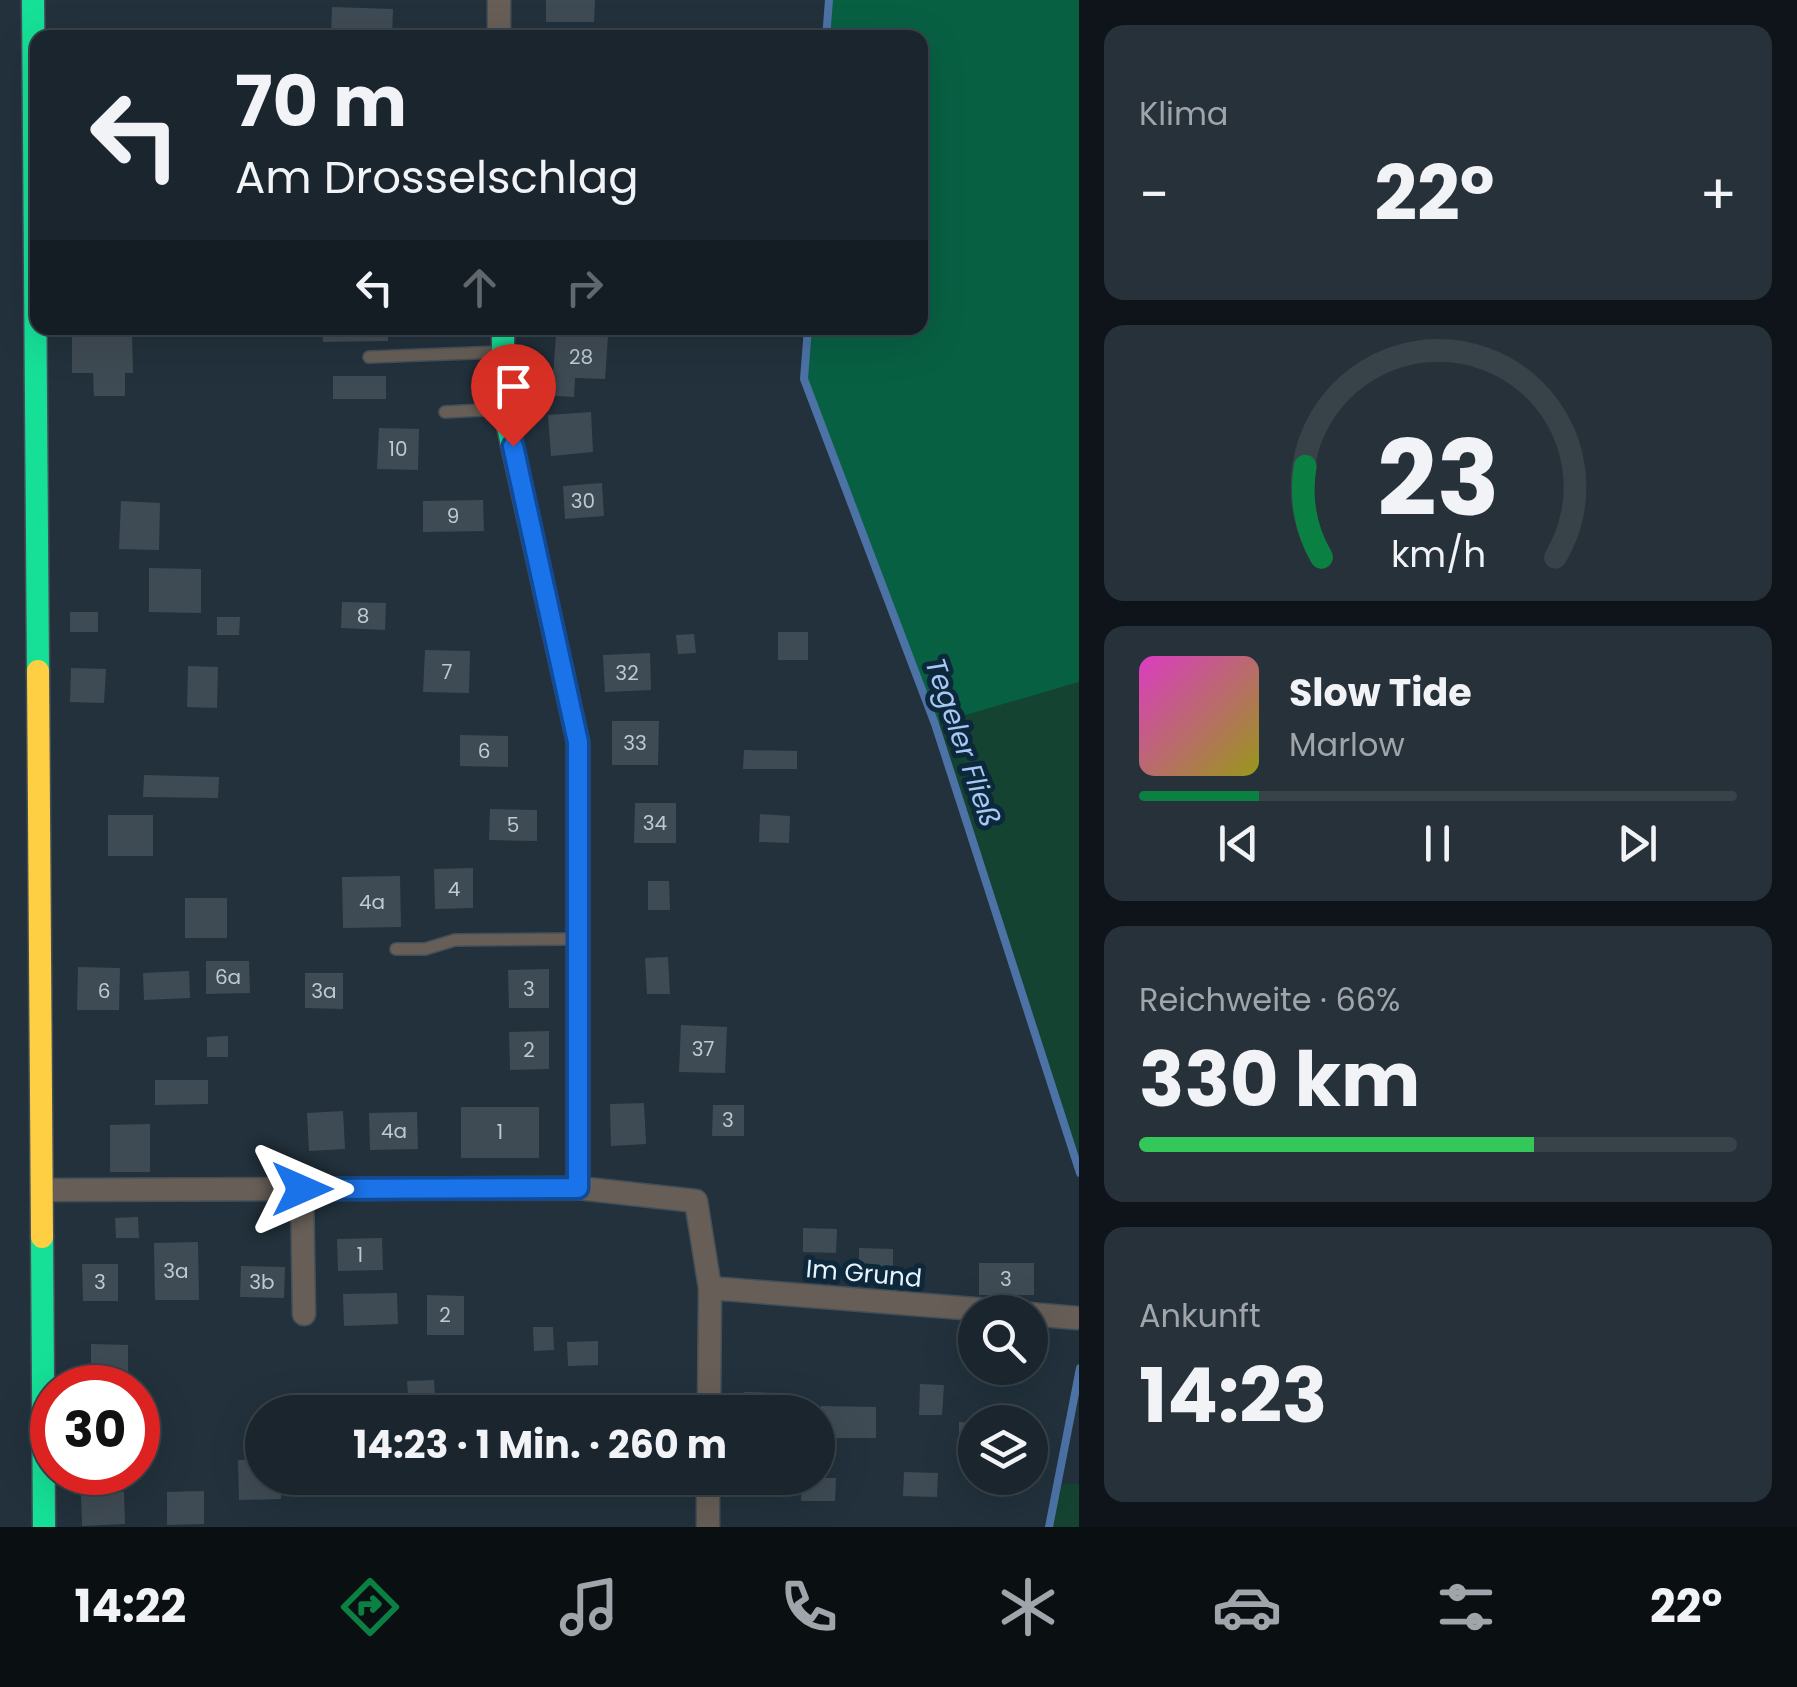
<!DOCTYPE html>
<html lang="de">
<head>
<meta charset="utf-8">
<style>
  body { margin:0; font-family:Poppins,sans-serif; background:#273139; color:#f1f3f6; height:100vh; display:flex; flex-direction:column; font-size:38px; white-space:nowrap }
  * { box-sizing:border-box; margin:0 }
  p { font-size:32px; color:#9fa5aa }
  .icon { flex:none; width:55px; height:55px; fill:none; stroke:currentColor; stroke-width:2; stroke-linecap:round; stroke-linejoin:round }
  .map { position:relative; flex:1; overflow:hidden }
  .sheet { display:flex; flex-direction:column; gap:25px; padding:25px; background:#0e1419; width:718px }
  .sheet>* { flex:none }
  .top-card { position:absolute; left:30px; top:30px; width:898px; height:305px; border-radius:20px; box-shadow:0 10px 40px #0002,0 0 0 2px #384249; background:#1a252d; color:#f1f3f6; overflow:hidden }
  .fabs { position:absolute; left:958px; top:1295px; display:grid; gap:20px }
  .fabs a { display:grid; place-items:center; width:90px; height:90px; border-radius:50%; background:#1a252d; box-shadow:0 10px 40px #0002,0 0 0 2px #384249; font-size:50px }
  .speed { position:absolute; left:30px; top:1365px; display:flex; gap:20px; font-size:50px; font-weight:700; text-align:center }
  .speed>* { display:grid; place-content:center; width:130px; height:130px; border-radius:50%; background:#1a252d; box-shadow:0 10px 40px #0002,0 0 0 2px #384249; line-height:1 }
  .speed .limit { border:15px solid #d22; background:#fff; color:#111 }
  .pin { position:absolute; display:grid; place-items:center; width:85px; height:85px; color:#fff; margin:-102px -42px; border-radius:50% 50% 50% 0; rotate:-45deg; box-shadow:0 0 10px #0007 }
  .pin .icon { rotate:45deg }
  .me { position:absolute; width:110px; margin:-55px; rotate:90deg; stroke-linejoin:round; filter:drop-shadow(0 0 8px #0008) }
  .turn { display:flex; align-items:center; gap:35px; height:210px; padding:0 40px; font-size:45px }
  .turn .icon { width:130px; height:130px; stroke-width:2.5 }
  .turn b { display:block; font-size:70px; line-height:85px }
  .lanes { display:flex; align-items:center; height:95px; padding:0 40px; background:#0003; justify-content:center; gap:50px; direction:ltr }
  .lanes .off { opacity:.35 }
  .big { font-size:75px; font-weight:700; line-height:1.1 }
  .sheet .tile { flex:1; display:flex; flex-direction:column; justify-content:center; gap:15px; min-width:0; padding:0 35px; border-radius:20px; background:#273139 }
  .sheet .dial { align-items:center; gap:0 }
  .dial svg { height:260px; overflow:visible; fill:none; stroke:#384249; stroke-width:7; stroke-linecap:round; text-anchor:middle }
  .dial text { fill:#f1f3f6; stroke:none }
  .song { display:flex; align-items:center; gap:30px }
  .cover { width:120px; height:120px; border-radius:15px; background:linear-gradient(135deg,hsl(310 70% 55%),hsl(60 70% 35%)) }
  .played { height:10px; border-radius:5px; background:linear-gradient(90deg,#0b8043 20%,#384249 20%) }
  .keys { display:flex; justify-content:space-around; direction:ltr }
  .heat { display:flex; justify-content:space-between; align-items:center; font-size:55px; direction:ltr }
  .charge { height:15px; border-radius:8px; background:linear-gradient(90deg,#34c759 66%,#384249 0) }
  .trip { position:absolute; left:245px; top:1395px; width:590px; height:100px; border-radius:50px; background:#1a252d; box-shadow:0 10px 40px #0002,0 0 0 2px #384249; font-weight:700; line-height:100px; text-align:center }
  .menu { display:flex; height:160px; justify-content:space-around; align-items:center; background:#0a0f12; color:#9fa5aa }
  .menu .icon { width:70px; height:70px }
  .menu .on { color:#0b8043 }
  .menu b { font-size:45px; color:#f1f3f6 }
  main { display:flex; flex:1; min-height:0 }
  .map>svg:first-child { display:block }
</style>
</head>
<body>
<main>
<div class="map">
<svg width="1080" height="1527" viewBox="0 0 1080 1527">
  <rect width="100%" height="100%" fill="#22313c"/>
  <!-- green -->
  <path fill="#144332" d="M1079,682V1173L935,724Z
    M1079,1483V1527H1049L1059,1485Z"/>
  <!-- forest -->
  <path fill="#086043" d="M829,0H1079V682L935,724L804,379L808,328H920V38L826,37Z"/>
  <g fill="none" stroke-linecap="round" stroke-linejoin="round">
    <!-- stream -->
    <path stroke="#4c72a6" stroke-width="8" d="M826,38L829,0
      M808,328L804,379L935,724L1080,1173
      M1049,1527L1080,1368"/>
  </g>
  <!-- building -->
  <path fill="#3f4b54" d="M546,0H595L594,22H546Z
    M332,7L393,9L392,38L331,36Z
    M161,30H188V38H161Z
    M322,328H388V341L323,342Z
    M132,334L133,373H125V396H94L93,373H72V335Z
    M556,334L608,337L605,379L575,378L574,397L543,395L544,376H553Z
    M333,376H386V399H333Z
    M591,412L593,452L551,456L548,415Z
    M379,428L419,429L418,470L377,469Z
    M602,483L604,516L565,519L563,486Z
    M483,500L484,531L423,532V501Z
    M121,501L160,503L159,550L119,549Z
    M149,568L201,569V613L149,612Z
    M342,602L386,603L385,630L341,628Z
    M70,612H98V632H70Z
    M217,617H240L239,635H217Z
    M778,632H808V660H778Z
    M694,634L696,653L678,654L676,635Z
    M425,650L470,651L469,693L423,692Z
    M650,653L651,690L605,692L603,655Z
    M188,666L218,667L217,708L187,707Z
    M71,668L106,669L104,703L70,702Z
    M612,721H659L658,765H612Z
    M460,735L508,736V767L460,766Z
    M744,750L797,751V769H743Z
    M144,775L219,777L218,798L143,797Z
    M635,803H676V843H634Z
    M490,809L537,810V841L489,840Z
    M760,814L790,816L789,843L759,842Z
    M108,815H153V856H108Z
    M473,868V908L435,909L434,869Z
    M400,876L401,927L343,928L342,877Z
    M648,881H669L670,910H648Z
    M185,898H227V938H185Z
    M668,957L670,994H647L645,958Z
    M206,961H249L250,993L206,994Z
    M78,967L120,968L119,1010H77Z
    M549,969V1008H509L508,970Z
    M189,971L190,998L144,1000L143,973Z
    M305,973H343V1009L305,1008Z
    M681,1025L727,1027L725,1073L679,1072Z
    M549,1031V1069L510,1070L509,1032Z
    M228,1036V1057H207V1037Z
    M155,1080H208V1104L155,1105Z
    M644,1103L646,1144L611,1146L610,1104Z
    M713,1105H744V1136H712Z
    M461,1107H539V1158H461Z
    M343,1111L345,1149L309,1151L307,1113Z
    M417,1112L418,1149L370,1150L369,1113Z
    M150,1124V1172H110V1125Z
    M138,1217L139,1238H116L115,1218Z
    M803,1228L837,1229L836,1253L803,1252Z
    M382,1238L383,1270L338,1271L337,1239Z
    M198,1242L199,1300H155L154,1243Z
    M859,1248L893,1249V1272H859Z
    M979,1263H1034V1295H979Z
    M82,1264H118V1301H83Z
    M241,1266L285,1267L284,1298L240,1297Z
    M397,1293L398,1324L344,1326L343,1294Z
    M427,1295L464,1296V1335H427Z
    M533,1327H553L554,1350L534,1351Z
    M598,1341V1365L568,1366L567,1342Z
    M91,1344L128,1345V1379L91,1378Z
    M434,1380L436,1408L409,1409L407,1381Z
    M920,1384L944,1385L942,1415H919Z
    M744,1392L778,1393L777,1412H743Z
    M821,1406L876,1407V1438H820Z
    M959,1422L975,1423V1436L959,1435Z
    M262,1459V1478H281V1499L239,1500L238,1460Z
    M904,1472L938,1473L937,1497L903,1496Z
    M331,1478H382V1488H354V1482H331Z
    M802,1478H836L835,1501H801Z
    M204,1491V1524L167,1525V1492Z
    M124,1492L125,1524L82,1526L81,1493Z"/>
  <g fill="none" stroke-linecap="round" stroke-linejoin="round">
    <!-- lane casing -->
    <g stroke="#444f58" stroke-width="14">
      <path id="lane" d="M369,357L499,352
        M445,412L500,409
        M396,949H425L455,940L574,939"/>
    </g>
    <!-- street casing -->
    <g stroke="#444f58" stroke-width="25">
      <path id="street" d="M499,0V38
        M302,1189L304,1314
        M42,1193L49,1190L578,1188L696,1201L710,1288L709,1412
        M710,1288L1013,1312
        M1030,1314L1077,1318
        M708,1527V1478"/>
    </g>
    <!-- fast casing -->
    <g stroke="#444f58" stroke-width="25">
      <path id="fast" d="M33,0L38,671
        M503,328V404L578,742V1188
        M42,1237L44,1527"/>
    </g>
    <!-- slow casing -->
    <g stroke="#444f58" stroke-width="25">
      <path id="slow" d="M38,671L42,1237"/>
    </g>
    <!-- lane -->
    <use href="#lane" stroke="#665e57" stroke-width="11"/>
    <!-- street -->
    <use href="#street" stroke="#665e57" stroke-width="22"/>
    <!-- fast -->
    <use href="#fast" stroke="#16e098" stroke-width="22"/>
    <!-- slow -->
    <use href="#slow" stroke="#ffcf43" stroke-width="22"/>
  </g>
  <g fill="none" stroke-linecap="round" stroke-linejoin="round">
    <!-- route casing -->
    <g stroke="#114b97" stroke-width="25">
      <path id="route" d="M302,1189L578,1188V742L513,446"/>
    </g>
    <!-- route -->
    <use href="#route" stroke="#1a73e8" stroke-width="18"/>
  </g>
  <g text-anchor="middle" stroke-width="10" stroke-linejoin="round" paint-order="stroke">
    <!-- number labels -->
    <g font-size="20" fill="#bdc9d3">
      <text x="581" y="364">28</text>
      <text x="398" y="456">10</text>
      <text x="583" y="508">30</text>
      <text x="453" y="523">9</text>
      <text x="363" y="623">8</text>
      <text x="447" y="679">7</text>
      <text x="627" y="680">32</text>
      <text x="635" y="750">33</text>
      <text x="484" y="758">6</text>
      <text x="655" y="830">34</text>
      <text x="513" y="832">5</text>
      <text x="454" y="896">4</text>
      <text x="372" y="909">4a</text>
      <text x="228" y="984">6a</text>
      <text x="529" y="996">3</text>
      <text x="104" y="998">6</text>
      <text x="324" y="998">3a</text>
      <text x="703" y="1056">37</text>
      <text x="529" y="1057">2</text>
      <text x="728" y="1127">3</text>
      <text x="394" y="1138">4a</text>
      <text x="500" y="1139">1</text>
      <text x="360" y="1262">1</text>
      <text x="176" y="1278">3a</text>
      <text x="1006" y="1286">3</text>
      <text x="100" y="1289">3</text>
      <text x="262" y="1289">3b</text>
      <text x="445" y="1322">2</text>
    </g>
    <!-- street labels -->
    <g font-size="25" fill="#e7f3fd" stroke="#0e283b">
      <text transform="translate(864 1273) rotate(5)" y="9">Im Grund</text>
    </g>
    <!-- water labels -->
    <g font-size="28" font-style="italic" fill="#a6c8f8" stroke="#0e283b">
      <text transform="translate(963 742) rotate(71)" y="10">Tegeler Fließ</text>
    </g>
  </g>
</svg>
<div class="fabs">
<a><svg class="icon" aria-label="search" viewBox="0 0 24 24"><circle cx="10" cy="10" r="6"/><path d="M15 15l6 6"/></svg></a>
<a><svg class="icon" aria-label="layers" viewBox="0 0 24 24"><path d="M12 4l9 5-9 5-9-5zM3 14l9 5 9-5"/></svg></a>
</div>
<div class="speed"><div class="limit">30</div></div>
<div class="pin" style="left:513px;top:446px;background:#d93025"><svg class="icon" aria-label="arrive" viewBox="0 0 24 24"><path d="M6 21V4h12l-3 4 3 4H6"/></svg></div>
<svg class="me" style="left:302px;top:1189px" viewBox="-20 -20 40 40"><path d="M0-17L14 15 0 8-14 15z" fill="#1a73e8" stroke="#fff" stroke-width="4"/></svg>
<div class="trip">14:23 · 1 Min. · 260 m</div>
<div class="top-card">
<div class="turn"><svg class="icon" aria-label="left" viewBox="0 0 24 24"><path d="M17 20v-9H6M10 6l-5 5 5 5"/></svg><div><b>70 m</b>Am Drosselschlag</div></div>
<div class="lanes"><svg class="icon" aria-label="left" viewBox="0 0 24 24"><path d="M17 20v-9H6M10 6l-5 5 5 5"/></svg><svg class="icon off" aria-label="ahead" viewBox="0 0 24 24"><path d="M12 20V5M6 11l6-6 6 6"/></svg><svg class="icon off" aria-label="right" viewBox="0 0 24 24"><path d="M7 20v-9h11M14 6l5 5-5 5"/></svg></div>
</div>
</div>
<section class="sheet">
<div class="tile"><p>Klima</p>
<div class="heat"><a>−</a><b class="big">22°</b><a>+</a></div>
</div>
<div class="tile dial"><svg viewBox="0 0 100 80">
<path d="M14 69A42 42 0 1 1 86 69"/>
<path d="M14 69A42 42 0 0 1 9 41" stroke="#0b8043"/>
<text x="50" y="56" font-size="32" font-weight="700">23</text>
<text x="50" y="72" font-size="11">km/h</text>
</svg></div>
<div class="tile">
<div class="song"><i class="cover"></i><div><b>Slow Tide</b><p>Marlow</p></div></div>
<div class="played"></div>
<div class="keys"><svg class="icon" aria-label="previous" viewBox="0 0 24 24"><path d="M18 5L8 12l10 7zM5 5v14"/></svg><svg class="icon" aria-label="pause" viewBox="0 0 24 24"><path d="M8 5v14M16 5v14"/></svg><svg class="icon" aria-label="next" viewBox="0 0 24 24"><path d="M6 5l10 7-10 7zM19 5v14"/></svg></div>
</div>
<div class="tile"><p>Reichweite · 66%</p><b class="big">330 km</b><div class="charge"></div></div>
<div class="tile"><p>Ankunft</p><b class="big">14:23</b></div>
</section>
</main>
<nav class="menu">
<b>14:22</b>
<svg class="icon on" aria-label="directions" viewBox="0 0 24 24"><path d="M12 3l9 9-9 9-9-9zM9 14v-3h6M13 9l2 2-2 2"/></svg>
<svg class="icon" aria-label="music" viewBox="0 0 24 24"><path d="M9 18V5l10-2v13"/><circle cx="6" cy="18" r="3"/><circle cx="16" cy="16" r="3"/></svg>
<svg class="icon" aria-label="phone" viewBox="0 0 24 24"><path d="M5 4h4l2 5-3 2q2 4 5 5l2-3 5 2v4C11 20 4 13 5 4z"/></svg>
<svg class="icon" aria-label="climate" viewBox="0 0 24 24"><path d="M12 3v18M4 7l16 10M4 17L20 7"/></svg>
<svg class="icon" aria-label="car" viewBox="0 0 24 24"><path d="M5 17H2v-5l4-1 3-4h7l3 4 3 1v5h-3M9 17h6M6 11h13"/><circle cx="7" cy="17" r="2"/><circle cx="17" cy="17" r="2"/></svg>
<svg class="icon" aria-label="filters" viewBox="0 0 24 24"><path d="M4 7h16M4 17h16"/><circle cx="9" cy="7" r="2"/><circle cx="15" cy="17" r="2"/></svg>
<b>22°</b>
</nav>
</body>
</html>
